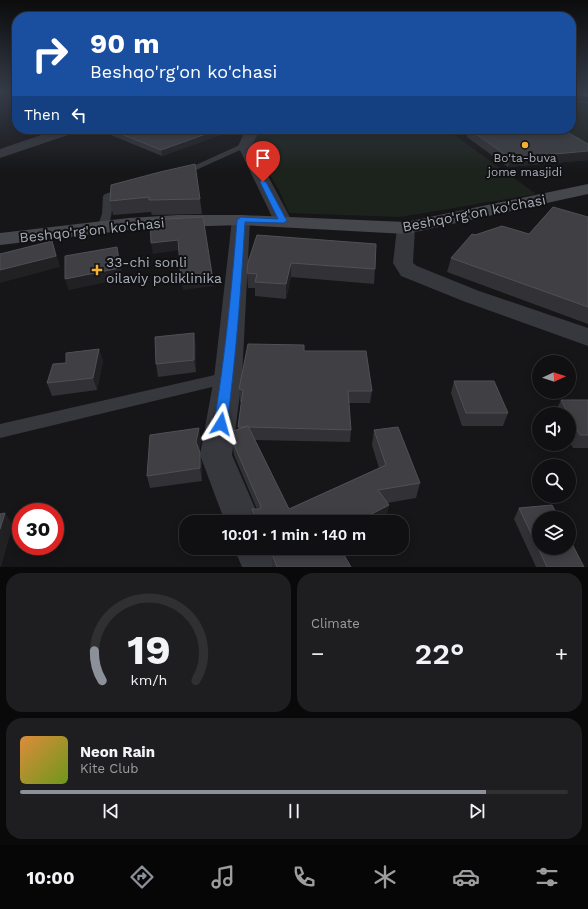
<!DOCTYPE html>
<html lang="en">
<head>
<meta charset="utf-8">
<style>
  body { margin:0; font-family:"Work Sans",sans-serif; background:#1e1e20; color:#f1f3f6; height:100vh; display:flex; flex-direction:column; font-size:15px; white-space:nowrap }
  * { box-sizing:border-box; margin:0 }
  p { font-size:13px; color:#9c9d9f }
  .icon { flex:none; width:22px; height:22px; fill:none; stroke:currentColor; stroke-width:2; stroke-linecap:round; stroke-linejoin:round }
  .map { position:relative; height:567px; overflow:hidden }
  .details { display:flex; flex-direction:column; gap:6px; padding:6px; background:#09090a; flex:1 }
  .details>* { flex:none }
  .banner { position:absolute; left:12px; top:12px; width:564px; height:122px; border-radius:16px; box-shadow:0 2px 10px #0003,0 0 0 1px #303032; background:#1a4fa0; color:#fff; overflow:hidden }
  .needle { width:26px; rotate:86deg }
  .fabs { position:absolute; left:532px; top:355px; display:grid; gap:8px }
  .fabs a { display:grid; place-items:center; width:44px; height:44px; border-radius:50%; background:#101012; box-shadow:0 2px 10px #0003,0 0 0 1px #303032; font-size:20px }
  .speed { position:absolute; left:12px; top:503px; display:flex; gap:8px; font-size:20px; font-weight:700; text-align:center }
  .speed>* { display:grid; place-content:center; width:52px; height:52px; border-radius:50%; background:#101012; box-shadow:0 2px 10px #0003,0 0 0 1px #303032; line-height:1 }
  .speed .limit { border:6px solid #d22; background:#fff; color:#111 }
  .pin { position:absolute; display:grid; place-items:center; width:34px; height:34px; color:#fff; margin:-41px -17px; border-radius:50% 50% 50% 0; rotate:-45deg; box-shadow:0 0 4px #0007 }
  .pin .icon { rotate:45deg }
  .me { position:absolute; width:44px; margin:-22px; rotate:8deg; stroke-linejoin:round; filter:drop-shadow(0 0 3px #0008) }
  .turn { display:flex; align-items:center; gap:14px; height:84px; padding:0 12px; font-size:18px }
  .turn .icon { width:52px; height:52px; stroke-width:2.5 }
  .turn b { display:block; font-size:28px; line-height:34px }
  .then { display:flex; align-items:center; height:38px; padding:0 12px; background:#0003; gap:8px; font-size:15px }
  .big { font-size:30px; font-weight:600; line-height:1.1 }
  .details .tile { flex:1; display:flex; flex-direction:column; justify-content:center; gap:6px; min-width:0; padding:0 14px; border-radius:16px; background:#1e1e20 }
  .details .dial { align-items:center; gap:0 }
  .dial svg { height:104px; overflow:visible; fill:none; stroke:#303032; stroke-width:7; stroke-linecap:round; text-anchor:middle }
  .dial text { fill:#f1f3f6; stroke:none }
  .song { display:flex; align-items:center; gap:12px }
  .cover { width:48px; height:48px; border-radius:6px; background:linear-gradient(135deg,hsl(30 70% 55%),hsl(80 70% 35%)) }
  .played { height:4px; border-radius:2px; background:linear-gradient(90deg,#8c9099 85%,#303032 85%) }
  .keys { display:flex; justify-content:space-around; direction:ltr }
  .heat { display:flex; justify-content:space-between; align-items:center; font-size:22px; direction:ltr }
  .details .tiles { flex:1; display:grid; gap:6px; grid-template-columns:1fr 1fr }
  .tile:last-child { grid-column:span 2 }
  .trip { position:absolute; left:179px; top:515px; width:230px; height:40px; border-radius:16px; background:#101012; box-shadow:0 2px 10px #0003,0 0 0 1px #303032; font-weight:600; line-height:40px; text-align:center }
  .menu { display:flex; height:64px; justify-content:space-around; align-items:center; background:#060607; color:#9c9d9f }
  .menu .icon { width:28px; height:28px }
  .menu .current { color:#8c9099 }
  .menu b { font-size:18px; color:#f1f3f6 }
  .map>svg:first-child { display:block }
</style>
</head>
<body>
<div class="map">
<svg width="588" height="567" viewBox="0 0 588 567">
  <rect width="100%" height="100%" fill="#161618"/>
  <!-- green -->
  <path fill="#1c231d" d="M571,104L588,107V145L557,129H571Z
    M262,129H446L536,194L400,217L289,213L279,190L252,146L254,136Z"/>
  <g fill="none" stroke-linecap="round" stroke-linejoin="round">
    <!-- stream -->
    <path fill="#2c353c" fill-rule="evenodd" d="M571,99L588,102V104L571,101Z"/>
    <!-- lane -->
    <path fill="#37383d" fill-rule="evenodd" d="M242,144H248L249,146L185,175L182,176L178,173Z
      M124,188L127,189L129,191L127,193L113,198C112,209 112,220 106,230H98L97,228L102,214L103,196L105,194Z
      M228,372L233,374L235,378L233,382L0,438V424Z"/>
    <!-- street -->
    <path fill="#37383d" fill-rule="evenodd" d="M59,129H79L77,132L0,158V149Z
      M246,129H260L252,146L292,221L289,225L283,227L277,225L274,221L238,146Z
      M241,215L247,216L250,220L242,378L232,455L261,522H225L200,455L214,378L232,220L235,216Z
      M406,222L413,224L415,228L413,263L417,266L479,291L588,328V346L463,301L401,276L393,263L397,228L399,224Z
      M234,548H272L280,567H242Z"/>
    <!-- secondary -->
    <path fill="#45474d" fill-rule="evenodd" d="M588,184V194L406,234L241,225L178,227L129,230L0,245V233L129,218L178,215H241L406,222Z"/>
    <!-- highway -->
    <path fill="#63666e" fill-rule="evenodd" d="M572,92H588V97L573,94Z"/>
  </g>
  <!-- wall -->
  <path fill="#323236" d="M96,129H231V131L162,156Z
    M468,129H562L588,144V160L508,167L467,137Z
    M111,185L200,199L202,214L152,215L151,212L113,215L110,201Z
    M588,217V324L447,272L451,258Z
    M257,235L375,269L374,284L291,277L286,299L255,296V288H248L247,273Z
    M196,345V372L158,377L156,364Z
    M99,349L103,361L97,390L52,396L47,383L66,363Z
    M304,351L372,391L370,403H349L351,430L350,442L255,440L289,509L379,468L372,445L374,430L420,483L416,498L387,503L386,520L381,522H253L252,509H257L234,455L232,440L238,429L242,402H240L239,389Z
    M454,381L508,413L503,426H462L451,393Z
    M561,400H588V448H573L569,440V414H556L555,413Z
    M201,440L199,451L202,465V481L150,488L147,476Z
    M519,508L584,567H536L514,519Z
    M274,548H340L351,567H272V554H276Z"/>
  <!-- shaded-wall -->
  <path fill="#212124" d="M220,129H231V131L162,156L161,150Z
    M588,151V160L508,167L510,158Z
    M178,240L180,250L153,254L151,243Z
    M52,241L56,252L60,267L0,283V270Z
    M117,247L120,258L123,279L69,290L65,279Z
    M291,263V277L286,299V284Z
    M212,274L214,286L183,290L181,278Z
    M194,333L196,345V372L194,360Z
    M99,349L103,361L97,390L93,378Z
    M199,428L201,440L199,455L196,442Z
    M200,452L202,465V481L200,468Z
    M389,505L386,520L381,522H356Z
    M5,513L13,525L1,567H0V529Z"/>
  <!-- building -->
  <path fill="#3f3f44" stroke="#4f5156" d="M109,129H220L161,150Z
    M469,129H562L588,144V151L510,158Z
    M195,164L200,199L149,200V197L110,201L111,185L160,172Z
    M553,207L588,217V307L451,258L472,234L475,235L502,226L529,234Z
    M203,217L212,274L181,278L178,240L151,243L150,220Z
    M257,235L376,244L375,269L291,263L286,284L255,282L257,274L247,273L248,262Z
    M52,241L56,256L0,270V254Z
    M117,247L120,268L65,279V256Z
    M194,333V360L156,364L155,337Z
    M248,344L304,345V351H366L372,391H348L351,430L249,427L248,426L243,427H238L243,390L239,389Z
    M99,349L93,378L47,383L53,364L66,363V353Z
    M454,381H494L508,413H466Z
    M561,400H588V435H580Z
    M248,426L289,509L386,465L374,430L398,427L420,483L378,490L389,505L356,522H257L252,509H260L261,507L232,440L233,431Z
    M199,428L196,442L200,452V468L147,476L150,435Z
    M552,505L559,518H539V548H569V538L584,567H547L519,508Z
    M5,513L0,529V514Z
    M279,548H340L351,567H277L272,554L281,553Z"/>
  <!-- sky -->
  <linearGradient id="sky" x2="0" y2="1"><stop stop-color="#0c0c0d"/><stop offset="0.54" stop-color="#363c48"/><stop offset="1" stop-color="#363c48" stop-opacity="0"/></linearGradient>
  <rect width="588" height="171" fill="url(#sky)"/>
  <!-- route -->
  <path fill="#1a73e8" stroke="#114b97" d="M261,180L266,182L287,221L283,223L245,222C241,290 236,357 227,424L225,428L221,429L216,428L214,424C225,356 232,288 237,220L241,217L278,219L260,182Z"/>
  <!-- markers -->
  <g fill="#f2b134" stroke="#111113" stroke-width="1.5">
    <circle cx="525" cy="145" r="4"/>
    <path d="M95 264h4v4h4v4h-4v4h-4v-4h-4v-4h4z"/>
  </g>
  <g text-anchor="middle" stroke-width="4" stroke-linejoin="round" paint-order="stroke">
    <!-- far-poi labels -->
    <g font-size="12" fill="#a8adb8" stroke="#111113">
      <text x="525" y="162">Bo'ta-buva<tspan x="525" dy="14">jome masjidi</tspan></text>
    </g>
    <!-- street labels -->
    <g font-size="14" fill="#a8adb8" stroke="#111113">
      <text transform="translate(474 213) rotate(-11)" y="5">Beshqo'rg'on ko'chasi</text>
      <text transform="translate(92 230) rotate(-6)" y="5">Beshqo'rg'on ko'chasi</text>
    </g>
    <!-- poi labels -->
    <g font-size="14" fill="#a8adb8" stroke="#111113" text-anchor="start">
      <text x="106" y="267">33-chi sonli<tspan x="106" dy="16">oilaviy poliklinika</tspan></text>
    </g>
  </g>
</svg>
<div class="fabs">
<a><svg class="needle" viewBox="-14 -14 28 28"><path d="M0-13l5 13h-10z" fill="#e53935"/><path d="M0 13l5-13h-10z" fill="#9c9d9f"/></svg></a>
<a><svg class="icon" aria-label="sound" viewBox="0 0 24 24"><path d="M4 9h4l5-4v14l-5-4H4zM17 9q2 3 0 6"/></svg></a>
<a><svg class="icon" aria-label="search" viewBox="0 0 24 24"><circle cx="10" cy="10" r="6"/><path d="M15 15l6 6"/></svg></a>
<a><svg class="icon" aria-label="layers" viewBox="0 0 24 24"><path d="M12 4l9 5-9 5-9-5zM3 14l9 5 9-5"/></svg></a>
</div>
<div class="speed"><div class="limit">30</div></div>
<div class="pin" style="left:263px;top:182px;background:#d93025"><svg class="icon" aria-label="arrive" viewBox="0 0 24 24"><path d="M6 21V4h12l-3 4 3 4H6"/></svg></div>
<svg class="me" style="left:221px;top:424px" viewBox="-20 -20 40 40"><path d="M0-17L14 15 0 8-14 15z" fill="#1a73e8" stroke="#fff" stroke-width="4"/></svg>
<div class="trip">10:01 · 1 min · 140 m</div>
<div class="banner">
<div class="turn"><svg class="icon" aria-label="right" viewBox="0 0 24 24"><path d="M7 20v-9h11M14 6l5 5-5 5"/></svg><div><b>90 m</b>Beshqo'rg'on ko'chasi</div></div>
<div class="then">Then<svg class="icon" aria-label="left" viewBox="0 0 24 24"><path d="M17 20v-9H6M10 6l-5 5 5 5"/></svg></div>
</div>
</div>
<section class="details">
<div class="tiles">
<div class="tile dial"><svg viewBox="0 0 100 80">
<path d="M14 69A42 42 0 1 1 86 69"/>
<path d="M14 69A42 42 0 0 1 8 46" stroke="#8c9099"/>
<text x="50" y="56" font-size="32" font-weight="700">19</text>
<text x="50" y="72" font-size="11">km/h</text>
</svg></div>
<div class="tile"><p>Climate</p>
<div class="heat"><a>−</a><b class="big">22°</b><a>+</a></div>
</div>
<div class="tile">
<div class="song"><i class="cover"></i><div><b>Neon Rain</b><p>Kite Club</p></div></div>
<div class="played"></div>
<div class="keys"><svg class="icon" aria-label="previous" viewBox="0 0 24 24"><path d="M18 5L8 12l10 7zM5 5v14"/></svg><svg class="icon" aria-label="pause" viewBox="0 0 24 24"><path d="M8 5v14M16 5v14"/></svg><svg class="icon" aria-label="next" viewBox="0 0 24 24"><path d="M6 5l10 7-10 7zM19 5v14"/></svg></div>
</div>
</div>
</section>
<nav class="menu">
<b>10:00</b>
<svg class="icon current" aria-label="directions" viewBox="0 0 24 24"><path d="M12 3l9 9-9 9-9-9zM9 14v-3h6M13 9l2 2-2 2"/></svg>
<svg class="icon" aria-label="music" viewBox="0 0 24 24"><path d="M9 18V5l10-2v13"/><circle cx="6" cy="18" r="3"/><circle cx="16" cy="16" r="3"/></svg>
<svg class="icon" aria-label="phone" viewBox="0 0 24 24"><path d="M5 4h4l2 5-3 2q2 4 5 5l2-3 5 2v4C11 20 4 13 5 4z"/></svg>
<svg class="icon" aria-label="climate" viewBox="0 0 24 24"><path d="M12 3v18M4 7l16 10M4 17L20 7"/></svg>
<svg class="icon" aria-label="car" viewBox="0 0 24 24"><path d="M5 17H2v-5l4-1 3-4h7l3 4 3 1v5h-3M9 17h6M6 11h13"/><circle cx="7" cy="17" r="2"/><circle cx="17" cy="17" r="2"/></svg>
<svg class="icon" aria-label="filters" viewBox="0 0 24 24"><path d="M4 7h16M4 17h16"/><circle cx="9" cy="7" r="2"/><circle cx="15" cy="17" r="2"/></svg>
</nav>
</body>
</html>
